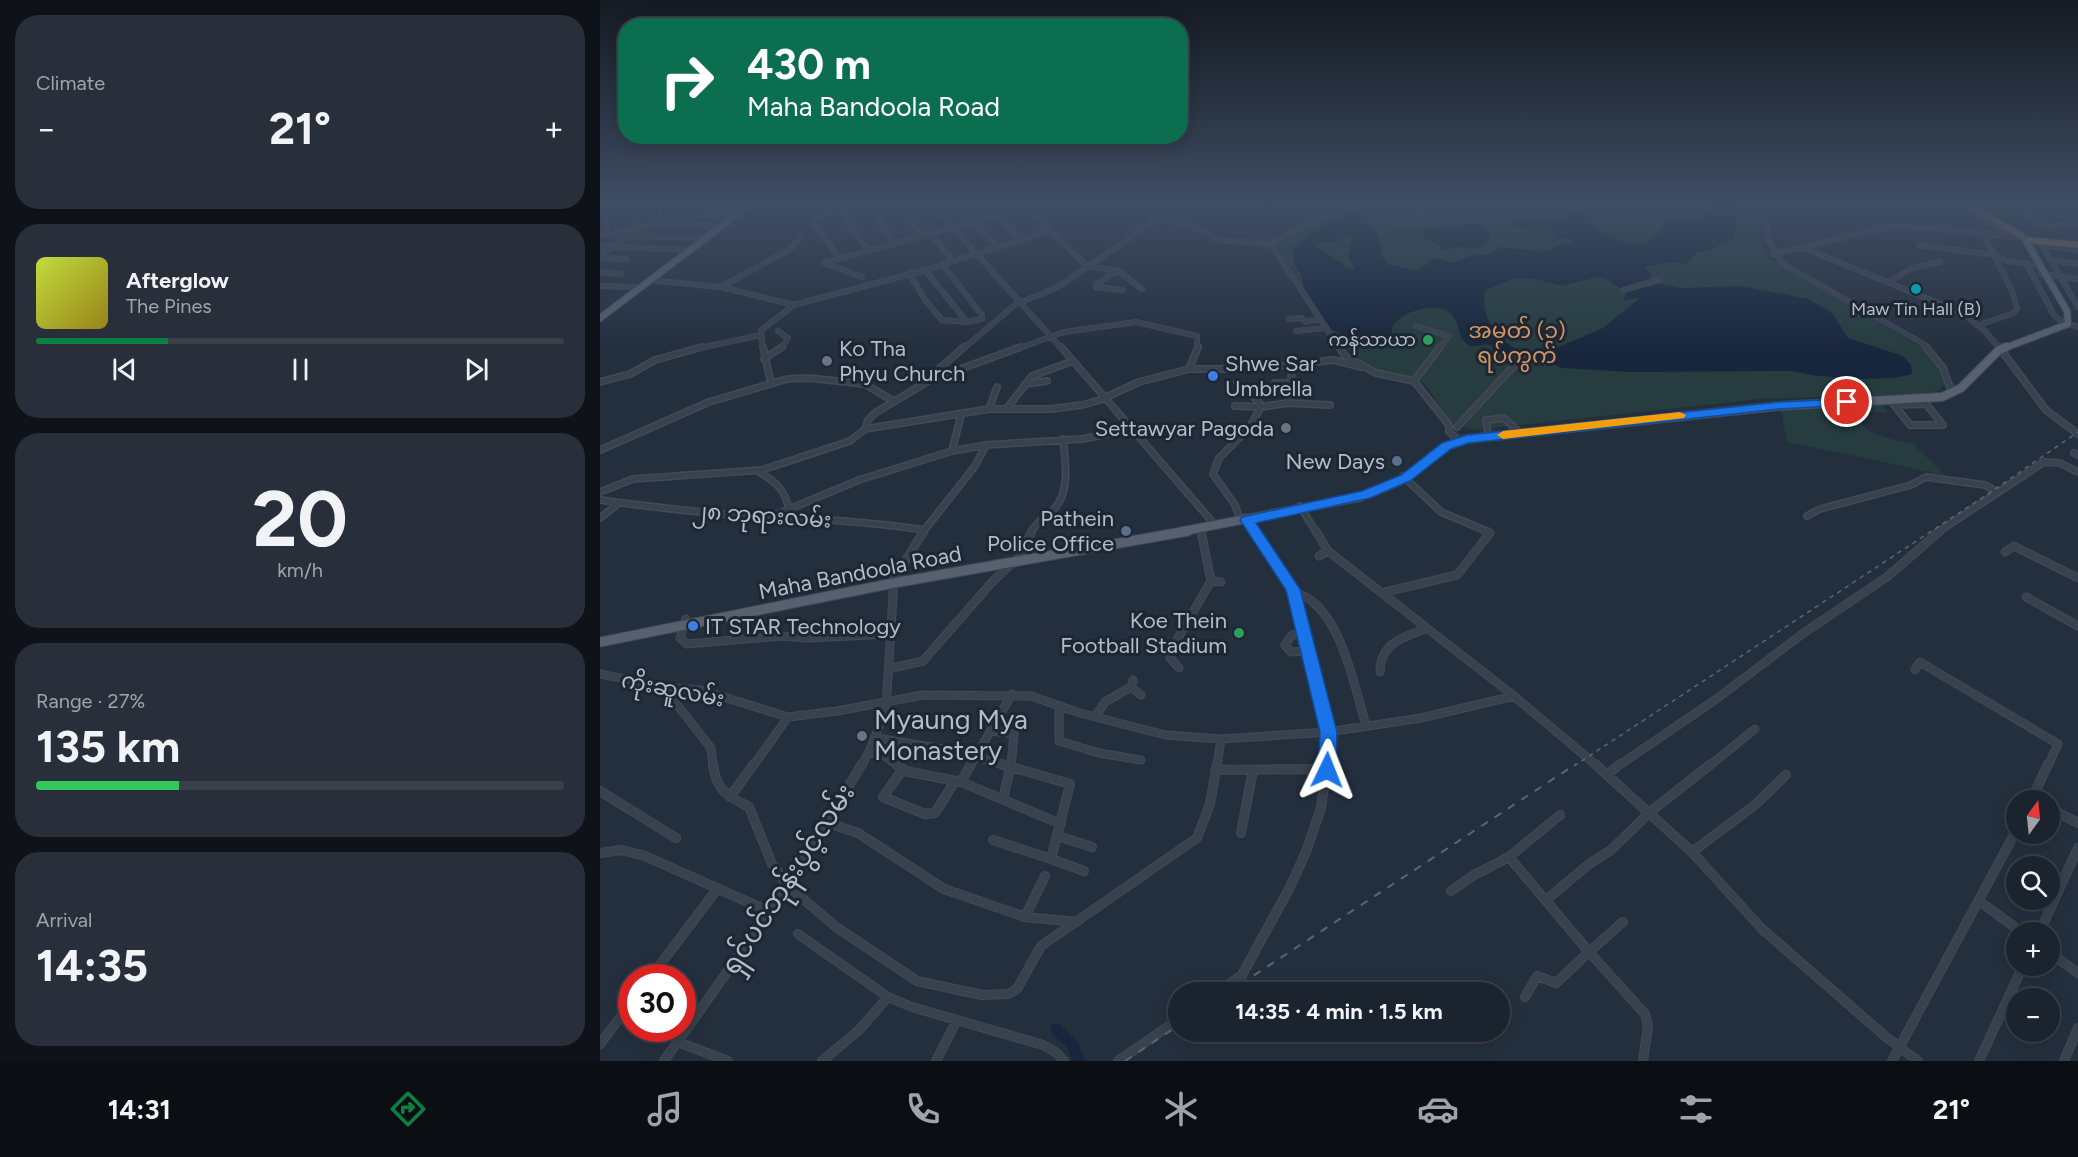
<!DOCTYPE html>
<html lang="en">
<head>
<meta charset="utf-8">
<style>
  body { margin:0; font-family:Figtree,"Noto Sans Myanmar",sans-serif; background:#282f3a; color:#f1f3f6; height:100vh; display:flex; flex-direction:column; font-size:22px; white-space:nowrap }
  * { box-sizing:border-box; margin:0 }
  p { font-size:20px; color:#a0a4aa }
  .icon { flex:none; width:33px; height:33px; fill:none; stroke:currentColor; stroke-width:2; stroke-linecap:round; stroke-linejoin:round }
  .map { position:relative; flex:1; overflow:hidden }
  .details { display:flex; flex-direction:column; gap:15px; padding:15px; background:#0f1319; width:600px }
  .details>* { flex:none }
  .banner { position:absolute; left:18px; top:18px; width:570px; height:126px; border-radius:24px; box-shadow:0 3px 15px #0003,0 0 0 2px #39404a; background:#0b6e4f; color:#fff; overflow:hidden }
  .needle { width:39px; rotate:15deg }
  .tools { position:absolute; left:1406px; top:790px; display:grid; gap:12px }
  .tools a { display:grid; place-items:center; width:54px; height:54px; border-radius:50%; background:#1b232e; box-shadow:0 3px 15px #0003,0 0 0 2px #39404a; font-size:30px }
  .speed { position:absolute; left:18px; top:964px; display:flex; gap:12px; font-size:30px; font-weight:700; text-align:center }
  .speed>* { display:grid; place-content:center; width:78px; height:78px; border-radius:50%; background:#1b232e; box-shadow:0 3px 15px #0003,0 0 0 2px #39404a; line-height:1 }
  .speed .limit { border:9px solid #d22; background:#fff; color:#111 }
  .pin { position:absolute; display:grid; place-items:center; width:51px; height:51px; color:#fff; margin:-26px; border:3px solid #fff; border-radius:50%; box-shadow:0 2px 6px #0007 }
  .me { position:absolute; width:66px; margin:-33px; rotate:2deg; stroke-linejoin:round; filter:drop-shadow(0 0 4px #0008) }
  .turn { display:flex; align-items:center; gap:21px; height:126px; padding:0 30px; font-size:27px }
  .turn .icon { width:78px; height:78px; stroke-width:2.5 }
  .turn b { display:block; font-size:42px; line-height:51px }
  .big { font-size:45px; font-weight:700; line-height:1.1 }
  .details .tile { flex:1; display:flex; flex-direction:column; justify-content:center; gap:9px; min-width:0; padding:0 21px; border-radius:24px; background:#282f3a }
  .details .dial { align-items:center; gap:0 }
  .dial b { font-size:78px; line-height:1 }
  .song { display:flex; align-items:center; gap:18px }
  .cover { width:72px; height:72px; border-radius:9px; background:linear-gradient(135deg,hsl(70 70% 55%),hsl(50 70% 35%)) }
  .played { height:6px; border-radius:3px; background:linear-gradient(90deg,#0b8043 25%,#39404a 25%) }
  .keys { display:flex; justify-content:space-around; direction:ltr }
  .heat { display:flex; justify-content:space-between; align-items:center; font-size:33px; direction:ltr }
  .charge { height:9px; border-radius:4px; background:linear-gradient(90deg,#34c759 27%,#39404a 0) }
  .trip { position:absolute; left:568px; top:982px; width:342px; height:60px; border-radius:30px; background:#1b232e; box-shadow:0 3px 15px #0003,0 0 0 2px #39404a; font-weight:700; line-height:60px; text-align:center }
  .dock { display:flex; height:96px; justify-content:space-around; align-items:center; background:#0b0e12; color:#a0a4aa }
  .dock .icon { width:42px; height:42px }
  .dock .selected { color:#0b8043 }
  .dock b { font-size:27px; color:#f1f3f6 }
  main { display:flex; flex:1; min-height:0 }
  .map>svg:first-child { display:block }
</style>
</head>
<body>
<main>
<section class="details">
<div class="tile"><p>Climate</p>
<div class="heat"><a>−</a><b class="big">21°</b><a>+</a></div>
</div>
<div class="tile">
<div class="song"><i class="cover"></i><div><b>Afterglow</b><p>The Pines</p></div></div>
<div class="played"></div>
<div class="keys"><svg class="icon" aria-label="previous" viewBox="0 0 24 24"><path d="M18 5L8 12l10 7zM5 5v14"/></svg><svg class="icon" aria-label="pause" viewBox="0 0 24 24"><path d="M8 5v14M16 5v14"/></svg><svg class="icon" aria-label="next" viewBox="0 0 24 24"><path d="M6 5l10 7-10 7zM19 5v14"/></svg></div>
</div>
<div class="tile dial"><b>20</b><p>km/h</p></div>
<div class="tile"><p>Range · 27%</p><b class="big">135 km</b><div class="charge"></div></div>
<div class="tile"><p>Arrival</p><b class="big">14:35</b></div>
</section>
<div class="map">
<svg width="1478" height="1061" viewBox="0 0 1478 1061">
  <rect width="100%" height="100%" fill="#242f3e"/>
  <!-- green -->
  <path fill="#263c3f" d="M869,204H1156L1161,247L1170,259L1321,347L1338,367L1345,384L1338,391L1315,394L1160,399L872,430L851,422L824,383L812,378L784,373L763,363L738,340L677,245L736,211L758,209L795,218L863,209Z
    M1279,401L1288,413L1251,410C1256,416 1261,424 1267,429C1274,435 1303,443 1312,443L1345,475L1187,442L1180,405Z"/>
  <!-- water -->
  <path fill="#17263c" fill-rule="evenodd" d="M1111,204H1125L1138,210L1134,238L1110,250L1096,253L1087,264L1073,262L1047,266L1045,268L1051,274L1050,281L1082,288L1140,286L1209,299L1232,313L1248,338L1303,356L1311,365L1312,374L1294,378L1260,379L1218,376L1190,371L1031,372L963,368L938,359V356L1003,328L1040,298L1024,300L1026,293L1005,278L996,277L962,286L935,279L915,278L886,290C878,315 898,339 919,351C907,356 902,348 890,345C883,343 876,347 870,346C855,336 862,325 851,314C838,301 799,311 792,328C791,332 792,337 792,342H786L782,350L770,340L741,334L729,328L704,289L701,274L694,263V246L716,231L725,222C743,220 748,202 768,218V224L777,233L782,248L781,254L788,264L817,271C832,262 831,253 851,263L874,255L890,254L899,247L944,252L960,245L974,243L966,238L955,240V236L945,230C936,232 924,227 913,226L910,222L922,217L942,222H957L966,217V211H988L996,230L1014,235L1017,240C1043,248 1043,245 1063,229V220L1083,222L1097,220L1111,209ZM748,234L753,240L749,244L751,250L747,256L755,269L746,268L744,264L715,246L723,241L733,243L740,242L742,237Z
    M877,223L883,224L881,229L891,233L888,237L891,241L880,248L866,249V246L841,250L842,247L826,239L819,230Z"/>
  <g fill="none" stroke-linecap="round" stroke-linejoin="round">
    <!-- river -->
    <path stroke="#17263c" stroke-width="12" d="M456,1029L473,1045L478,1061"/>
    <!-- minor-far3 casing -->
    <g stroke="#414a57" stroke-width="6">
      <path id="minor-far3" d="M6,204L7,235
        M34,204L38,228
        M61,204L63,222
        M87,204L90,216
        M220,204L223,212L213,222L240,259
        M298,204L322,236
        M332,204L462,349
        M357,204L373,222
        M386,204L421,240
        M528,204L557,219L589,224L619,240L671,244
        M729,204L734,208L671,244L740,349
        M1162,204L1169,241L1183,264L1322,343L1327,349
        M1355,204L1409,234
        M1408,204L1446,227L1478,223
        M1444,204L1477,223
        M424,206L487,266L518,271L542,289
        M734,208C747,207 760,205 773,210C797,219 784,228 817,222
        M0,210L32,204
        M240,210L268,251
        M1421,211L1453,209
        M816,213L864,204
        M221,214L269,204L295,244
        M107,215L134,217
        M65,224L119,227
        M377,227L398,247
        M331,234L353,261
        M0,236L124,209L162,204
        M28,236L104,238
        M1319,245L1394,255L1407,261L1436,265
        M1442,245L1478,307
        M1442,245L1478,250
        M0,246L88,250
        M1202,247L1362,313L1385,331L1400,349
        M1173,254L1287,227L1338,228L1415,237
        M0,255L30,234
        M0,258L27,259
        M1450,260L1478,264
        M1426,263L1454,315L1462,322L1478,327
        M325,270L367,322
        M517,271L496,284V287L523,290
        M0,272L21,274
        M309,273L326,301L342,320L367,322L382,319V315L342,264
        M1441,274L1478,279
        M262,277L224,263L425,207
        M49,280L121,287L194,305
        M1288,283L1312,268L1340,262
        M0,286L40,287
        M121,287L190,249L200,237
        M1023,290L1059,280
        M419,303L458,287L557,219
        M689,319L702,318L706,322L719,319
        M1379,325L1414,313L1417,308L1412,291L1383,233
        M816,326L849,336L839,349
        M178,331L188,338L181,349
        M696,331L725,328
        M95,349L161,335
        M163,349L161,330L194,305L325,270L450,231
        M363,349L418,302
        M417,349L464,332L536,322L597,336V349"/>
    </g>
    <!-- minor-far2 casing -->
    <g stroke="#414a57" stroke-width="8">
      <path id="minor-far2" d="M163,347L171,383
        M461,347L616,526
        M739,347L745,356L776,373L814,381L849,425V432L860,441
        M1326,347L1343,368L1352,393
        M1399,347L1446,410L1478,434
        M164,359L182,347
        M589,369L598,347
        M330,380L421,347
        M814,381L840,347
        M0,382L30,374L55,360L102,347
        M637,382L659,402L661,407L649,428L619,458L613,474L635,505L639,517
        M675,383H691L692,364
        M425,384L447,381
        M1291,401L1310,425H1343L1323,400
        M688,403L691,383
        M1294,405L1327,404
        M635,406L661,407L688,403L730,405
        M407,408L432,376L473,361
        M389,409L397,387
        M857,427L926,353
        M265,429L389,409H451L482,405L500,400L539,382L589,369H654L733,360L762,367
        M888,433L886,420L904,418L917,430
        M0,450L109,402L187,379L208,378L265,384L293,401
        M352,451L361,415
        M1474,453L1478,455
        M158,471C176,482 186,490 189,511
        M803,476L841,512L889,532
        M0,492L33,479L162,470L250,441L265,429L268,420L275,413L330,380L340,368L364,347
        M0,500C47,506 95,513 142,515C203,518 264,521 325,530
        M700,506L716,532
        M175,515L259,480L352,451L386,445L482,439L534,429
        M1207,516L1220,509L1311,485L1326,477L1385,485L1394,490
        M645,517L655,532
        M0,518L19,503
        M601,529L602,532
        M323,532L375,466L386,445
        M431,532C436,522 446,517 454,509C471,492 465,460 463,439
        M1338,532L1444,462L1460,463L1478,472"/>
    </g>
    <!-- minor-far1 casing -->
    <g stroke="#414a57" stroke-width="9">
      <path id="minor-far1" d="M601,531L611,581L621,582
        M654,531L693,589L728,732L727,766
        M716,531L728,551L914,696L997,766
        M1405,552L1414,546L1478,578
        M719,556L728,551
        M694,593C739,601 755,688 766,726
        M781,593L857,575L890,533L885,531
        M1426,597L1478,626
        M86,619L80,638L87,644L182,636L207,638L292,634
        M704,632L692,635L685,645L691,652L709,651
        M579,668L570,658V652L611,581
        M288,669L323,661L393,581L419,557L432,531
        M1315,670L1320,662L1458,744L1448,766
        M780,672C780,643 804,637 827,628
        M0,674L63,687L101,690L188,717L237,711L323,695L431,696L480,713L565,735L621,739L728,732L821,718L914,696
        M63,687L111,748L113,766
        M531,687L541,695
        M459,706V741L499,753L541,760
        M495,717L505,702L531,687L533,680
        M391,731L414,734L411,766
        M276,738L356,751L407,766
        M269,752L285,756L298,766
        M153,766L188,717
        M261,766L269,752L286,709L294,579L324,531
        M370,766L412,694
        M617,766L621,739
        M1018,766L1115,700L1205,632L1287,577L1340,531
        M1109,766L1155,729"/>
    </g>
    <!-- minor casing -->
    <g stroke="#414a57" stroke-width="10">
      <path id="minor" d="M113,764C116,790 127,796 149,807L172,864L188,886L236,927L317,981L382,995L408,994L417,989L441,946L597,838L610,804L617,764
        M296,764L305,771L361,782L461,824
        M401,764L470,784L451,859L484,871
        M995,764L1092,852L1162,929L1286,1037L1318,1061
        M303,769L283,797L325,814L335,813L355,781
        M615,770L727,769
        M1007,775L1020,764
        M361,782L371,764
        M0,791L76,838
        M130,797L154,764
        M403,799L411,764
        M1431,801L1448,764
        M1449,808L1478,823
        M228,823L258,833L344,889L425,917L477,922
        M641,833L653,770
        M458,836L492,847
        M393,840L451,859
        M1092,852L1155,805L1186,775
        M0,853L22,850L45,856L170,912
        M909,857L989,952L956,983L937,976L925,997
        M851,891L874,875L909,857L960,815
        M946,900L989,864L1011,850L1050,812L1111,764
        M1379,901L1423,933
        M425,917L445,876
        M1023,922L989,952L1045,1014L1048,1026L1043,1061
        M1439,933L1478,848
        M198,934L288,997L312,1007L443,1045L457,1053L464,1061
        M1449,952L1478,973
        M50,978L118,888
        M616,993L642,975L689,889L706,852L721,808L727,764
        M78,1042L128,1061
        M0,1044L32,1002
        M64,1061L188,886L262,764
        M222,1061L259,1030L288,997
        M336,1061L357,1020
        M518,1061L579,1019
        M1292,1061L1416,831
        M1379,1061L1423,966
        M1464,1061L1478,1028"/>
    </g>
    <!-- major-far2 casing -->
    <g stroke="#414a57" stroke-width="8">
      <path id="major-far2" d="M0,318L151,204
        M1402,349L1468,324L1467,311L1426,241"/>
    </g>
    <!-- major-far1 casing -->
    <g stroke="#414a57" stroke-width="10">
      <path id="major-far1" d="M579,532L760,497L806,478L847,446L867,439L1179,406L1342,397L1361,388L1399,350L1406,347"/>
    </g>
    <!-- major casing -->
    <g stroke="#414a57" stroke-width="11">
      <path id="major" d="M0,642L294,583L588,531"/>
    </g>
    <!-- highway casing -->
    <g stroke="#434c59" stroke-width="8">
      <path id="highway" d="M1365,204L1422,236
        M1428,240L1478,245"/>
    </g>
    <!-- minor-far3 -->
    <use href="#minor-far3" stroke="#38414e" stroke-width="4.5"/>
    <!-- minor-far2 -->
    <use href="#minor-far2" stroke="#38414e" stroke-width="5"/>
    <!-- minor-far1 -->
    <use href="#minor-far1" stroke="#38414e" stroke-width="7"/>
    <!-- minor -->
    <use href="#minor" stroke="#38414e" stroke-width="8"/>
    <!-- major-far2 -->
    <use href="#major-far2" stroke="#56606e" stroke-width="6"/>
    <!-- major-far1 -->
    <use href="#major-far1" stroke="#56606e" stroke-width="8"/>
    <!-- major -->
    <use href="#major" stroke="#56606e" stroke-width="9"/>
    <!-- highway -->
    <use href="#highway" stroke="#746855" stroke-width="6"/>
    <!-- rail-far1 -->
    <path stroke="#5a6575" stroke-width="1.5" stroke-dasharray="4.5 4.5" stroke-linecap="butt" d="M974,766L1394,490L1478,432"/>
    <!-- rail -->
    <path stroke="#5a6575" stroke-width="2" stroke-dasharray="8 8" stroke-linecap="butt" d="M627,993L976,764
      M525,1061L579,1025"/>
  </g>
  <!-- sky -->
  <linearGradient id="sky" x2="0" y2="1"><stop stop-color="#141a22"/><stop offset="0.58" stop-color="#3f4d63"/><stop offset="1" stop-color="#3f4d63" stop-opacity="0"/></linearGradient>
  <rect width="1478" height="352" fill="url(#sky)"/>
  <!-- route -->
  <path fill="#1a73e8" stroke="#114b97" stroke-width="1.5" d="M1247,399L1251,400V405L1179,409L869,443L851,449L810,481L770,498L656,523L700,589L737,732L736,770L733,776L727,778L721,776L718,770L720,732L686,590L642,523L640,520L642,517L762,491L801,475L842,443L867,435L1179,402Z"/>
  <!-- slow -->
  <path fill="#f59e0b" d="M1080,412L1086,415L1084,418L903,439L897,435L903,431Z"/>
  <!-- markers -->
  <circle fill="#0f9aa8" stroke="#1d2633" stroke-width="2" cx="1316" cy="289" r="6"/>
  <g fill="#2e9e5b" stroke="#1d2633" stroke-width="2">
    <circle cx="828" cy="340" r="6"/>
    <circle cx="639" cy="633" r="6"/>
  </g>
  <g fill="#6b7280" stroke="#1d2633" stroke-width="2">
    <circle cx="227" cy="361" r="6"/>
    <circle cx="686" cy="428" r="6"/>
    <circle cx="262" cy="736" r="6"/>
  </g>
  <g fill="#3f7fe0" stroke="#1d2633" stroke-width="2">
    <circle cx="613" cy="376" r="6"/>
    <circle cx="93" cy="626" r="6"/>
  </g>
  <g fill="#5c6f8a" stroke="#1d2633" stroke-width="2">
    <circle cx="797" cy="461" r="6"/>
    <circle cx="526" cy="531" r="6"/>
  </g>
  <g text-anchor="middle" stroke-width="6" stroke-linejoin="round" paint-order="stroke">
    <!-- far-poi labels -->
    <g font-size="18" fill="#b4bcc9" stroke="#1d2633">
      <text x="1316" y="315">Maw Tin Hall (B)</text>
      <text x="816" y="346" text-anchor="end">ကန်သာယာ</text>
    </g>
    <!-- far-quarter labels -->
    <g font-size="22" fill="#d59563" stroke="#1d2633">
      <text x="917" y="338">အမှတ် (၃)<tspan x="917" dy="25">ရပ်ကွက်</tspan></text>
    </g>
    <!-- poi labels -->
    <g font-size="22" fill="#b4bcc9" stroke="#1d2633" text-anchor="end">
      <text x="239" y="356" text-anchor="start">Ko Tha<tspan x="239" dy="25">Phyu Church</tspan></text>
      <text x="625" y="371" text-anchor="start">Shwe Sar<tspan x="625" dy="25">Umbrella</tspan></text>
      <text x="674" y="436">Settawyar Pagoda</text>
      <text x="785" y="469">New Days</text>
      <text x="514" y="526">Pathein<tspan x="514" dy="25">Police Office</tspan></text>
      <text x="627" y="628">Koe Thein<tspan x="627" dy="25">Football Stadium</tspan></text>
      <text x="105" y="634" text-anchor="start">IT STAR Technology</text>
    </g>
    <!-- street labels -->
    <g font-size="22" fill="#b4bcc9" stroke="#1d2633">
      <text transform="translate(162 515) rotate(4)" y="8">၂၈ ဘုရားလမ်း</text>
      <text transform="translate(260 572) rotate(-11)" y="8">Maha Bandoola Road</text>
      <text transform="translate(73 689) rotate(11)" y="8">ကိုးဆူလမ်း</text>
    </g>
    <!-- near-poi labels -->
    <g font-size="27" fill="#b4bcc9" stroke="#1d2633" text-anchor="start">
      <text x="274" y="729">Myaung Mya<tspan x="274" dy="31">Monastery</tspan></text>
    </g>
    <!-- near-street labels -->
    <g font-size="27" fill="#b4bcc9" stroke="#1d2633">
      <text transform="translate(188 879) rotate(-57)" y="9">ရှင်ပင်ဘုန်းပွင့်လမ်း</text>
    </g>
  </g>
</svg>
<div class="tools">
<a><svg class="needle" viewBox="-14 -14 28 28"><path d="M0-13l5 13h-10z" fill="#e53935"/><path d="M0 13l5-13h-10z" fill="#a0a4aa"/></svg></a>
<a><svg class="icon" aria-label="search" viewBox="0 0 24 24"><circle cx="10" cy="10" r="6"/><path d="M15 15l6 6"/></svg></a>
<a>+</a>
<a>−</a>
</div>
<div class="speed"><div class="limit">30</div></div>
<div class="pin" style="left:1247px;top:402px;background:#d93025"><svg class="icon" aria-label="arrive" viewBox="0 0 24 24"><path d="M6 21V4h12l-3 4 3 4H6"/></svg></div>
<svg class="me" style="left:727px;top:770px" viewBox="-20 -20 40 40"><path d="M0-17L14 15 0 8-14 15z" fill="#1a73e8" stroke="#fff" stroke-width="4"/></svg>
<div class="trip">14:35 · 4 min · 1.5 km</div>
<div class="banner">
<div class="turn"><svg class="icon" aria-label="right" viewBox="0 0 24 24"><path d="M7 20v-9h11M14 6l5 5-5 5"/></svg><div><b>430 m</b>Maha Bandoola Road</div></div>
</div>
</div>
</main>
<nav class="dock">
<b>14:31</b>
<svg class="icon selected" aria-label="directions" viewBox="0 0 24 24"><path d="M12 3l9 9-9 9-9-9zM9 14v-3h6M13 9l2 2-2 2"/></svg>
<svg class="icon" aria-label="music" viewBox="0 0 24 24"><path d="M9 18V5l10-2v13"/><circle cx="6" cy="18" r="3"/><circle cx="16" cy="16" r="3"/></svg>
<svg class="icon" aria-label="phone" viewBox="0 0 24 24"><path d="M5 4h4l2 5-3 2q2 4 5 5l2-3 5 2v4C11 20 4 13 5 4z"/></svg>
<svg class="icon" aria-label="climate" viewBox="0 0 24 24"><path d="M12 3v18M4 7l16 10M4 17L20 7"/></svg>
<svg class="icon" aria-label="car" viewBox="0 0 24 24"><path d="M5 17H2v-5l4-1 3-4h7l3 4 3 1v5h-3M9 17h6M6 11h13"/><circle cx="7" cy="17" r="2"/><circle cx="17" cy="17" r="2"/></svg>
<svg class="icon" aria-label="filters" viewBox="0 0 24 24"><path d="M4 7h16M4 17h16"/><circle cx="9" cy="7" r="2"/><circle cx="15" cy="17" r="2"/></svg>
<b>21°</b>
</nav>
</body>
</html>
